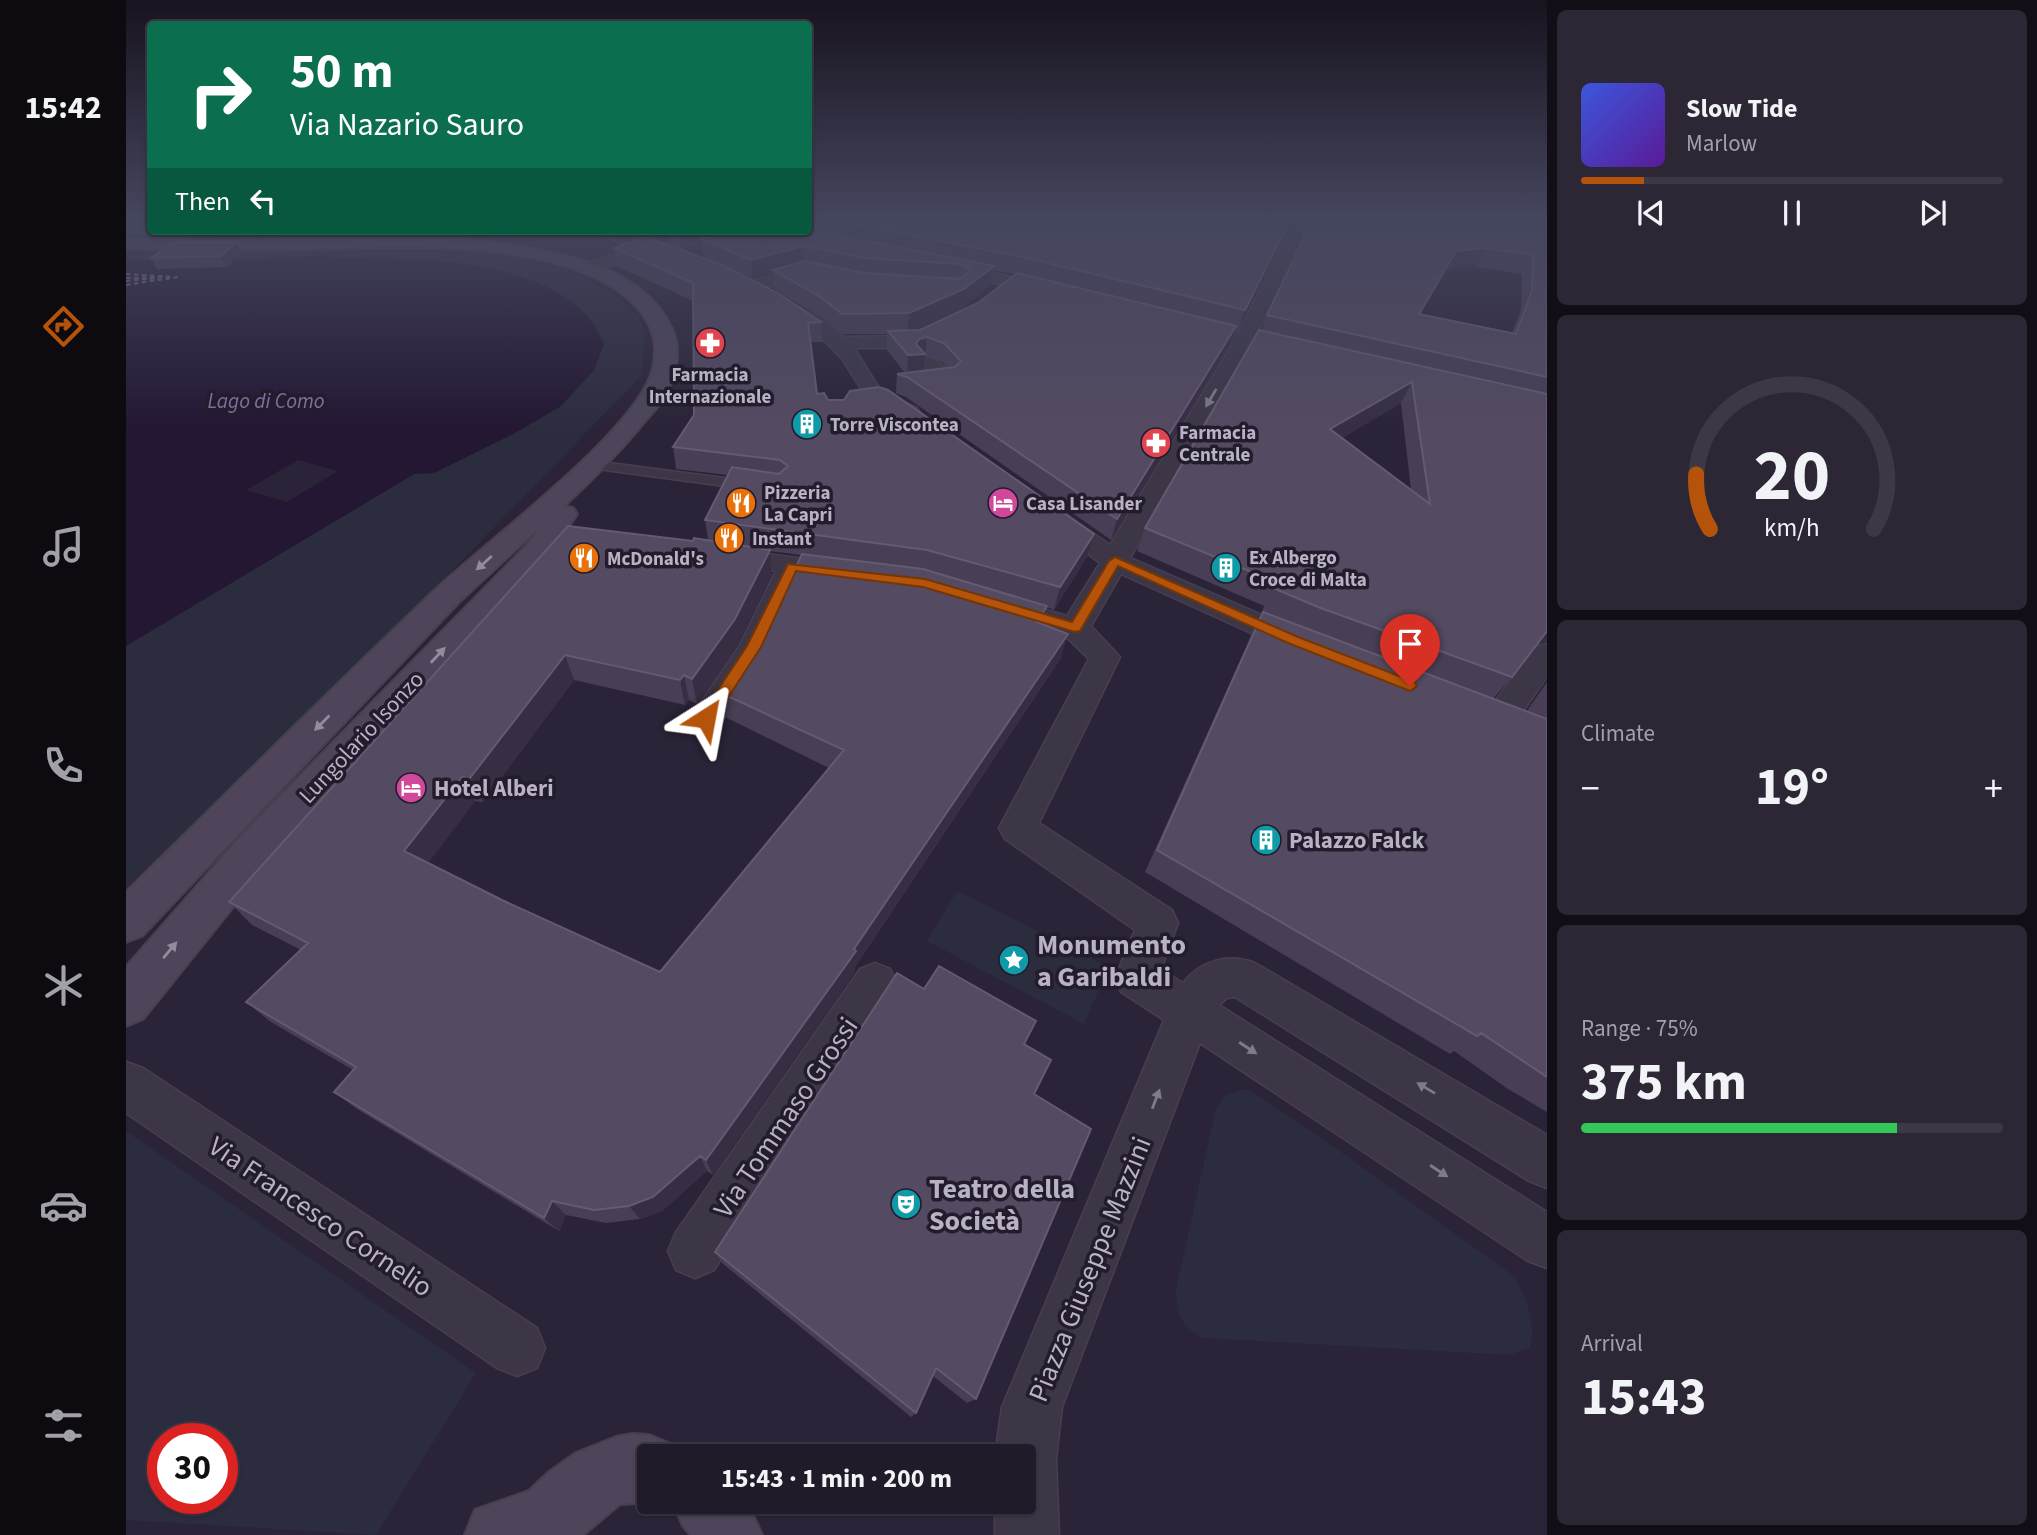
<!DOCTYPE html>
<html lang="en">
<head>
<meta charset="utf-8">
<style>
  body { margin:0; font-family:"Source Sans 3",sans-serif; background:#2d2735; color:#f1f3f6; height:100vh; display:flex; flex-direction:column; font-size:26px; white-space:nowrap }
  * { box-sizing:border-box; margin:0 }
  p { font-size:23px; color:#a2a1a8 }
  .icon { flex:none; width:38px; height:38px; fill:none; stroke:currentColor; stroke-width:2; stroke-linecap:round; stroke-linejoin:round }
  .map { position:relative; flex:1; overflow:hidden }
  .details { display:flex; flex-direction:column; gap:10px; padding:10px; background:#120e17; width:490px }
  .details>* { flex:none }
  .guide { position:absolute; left:21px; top:21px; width:665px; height:214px; border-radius:7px; box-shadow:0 2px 5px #0004,0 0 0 2px #3d3846; background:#0b6e4f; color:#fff; overflow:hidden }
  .speed { position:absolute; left:21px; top:1423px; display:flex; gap:14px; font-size:35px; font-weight:700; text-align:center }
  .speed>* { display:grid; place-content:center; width:91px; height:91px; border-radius:50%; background:#201a29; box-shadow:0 2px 5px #0004,0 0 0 2px #3d3846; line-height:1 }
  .speed .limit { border:10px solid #d22; background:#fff; color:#111 }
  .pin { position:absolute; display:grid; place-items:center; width:60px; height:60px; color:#fff; margin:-72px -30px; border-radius:50% 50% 50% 0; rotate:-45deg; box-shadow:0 0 7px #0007 }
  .pin .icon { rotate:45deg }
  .me { position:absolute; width:77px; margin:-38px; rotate:34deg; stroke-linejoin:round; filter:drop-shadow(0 0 5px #0008) }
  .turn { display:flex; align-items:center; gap:24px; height:147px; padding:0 28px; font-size:32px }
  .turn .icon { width:91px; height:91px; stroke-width:2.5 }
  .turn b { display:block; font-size:49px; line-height:60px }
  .then { display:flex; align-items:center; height:66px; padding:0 28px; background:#0003; gap:14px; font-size:26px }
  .big { font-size:52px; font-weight:700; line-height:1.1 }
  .details .widget { flex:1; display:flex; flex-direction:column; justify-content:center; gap:10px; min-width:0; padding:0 24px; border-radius:10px; background:#2d2735 }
  .details .dial { align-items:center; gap:0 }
  .dial svg { height:182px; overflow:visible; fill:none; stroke:#3d3846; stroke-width:7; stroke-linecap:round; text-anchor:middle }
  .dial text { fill:#f1f3f6; stroke:none }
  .song { display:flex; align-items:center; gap:21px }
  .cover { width:84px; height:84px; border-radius:10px; background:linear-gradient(135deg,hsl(230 70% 55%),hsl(270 70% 35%)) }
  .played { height:7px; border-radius:4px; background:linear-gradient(90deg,#b45309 15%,#3d3846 15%) }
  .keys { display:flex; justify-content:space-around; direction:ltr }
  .heat { display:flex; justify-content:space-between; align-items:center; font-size:38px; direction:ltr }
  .charge { height:10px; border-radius:5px; background:linear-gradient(90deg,#34c759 75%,#3d3846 0) }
  .trip { position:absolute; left:511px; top:1444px; width:399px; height:70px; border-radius:7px; background:#201a29; box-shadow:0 2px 5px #0004,0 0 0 2px #3d3846; font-weight:700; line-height:70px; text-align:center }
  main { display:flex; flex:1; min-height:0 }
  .tab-bar { display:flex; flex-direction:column; width:126px; justify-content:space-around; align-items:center; background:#0d0a10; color:#a2a1a8 }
  .tab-bar .icon { width:49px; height:49px }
  .tab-bar .selected { color:#b45309 }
  .tab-bar b { font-size:32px; color:#f1f3f6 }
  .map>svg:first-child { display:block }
</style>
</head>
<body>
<main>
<nav class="tab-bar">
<b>15:42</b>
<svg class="icon selected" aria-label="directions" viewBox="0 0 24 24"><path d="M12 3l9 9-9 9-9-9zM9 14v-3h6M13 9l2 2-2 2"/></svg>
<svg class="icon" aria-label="music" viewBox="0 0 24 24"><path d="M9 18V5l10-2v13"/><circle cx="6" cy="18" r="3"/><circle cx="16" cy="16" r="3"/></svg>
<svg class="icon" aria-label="phone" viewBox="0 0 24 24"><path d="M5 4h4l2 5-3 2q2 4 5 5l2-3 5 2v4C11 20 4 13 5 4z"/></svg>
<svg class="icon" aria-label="climate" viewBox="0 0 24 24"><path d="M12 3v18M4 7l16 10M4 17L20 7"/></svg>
<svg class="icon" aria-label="car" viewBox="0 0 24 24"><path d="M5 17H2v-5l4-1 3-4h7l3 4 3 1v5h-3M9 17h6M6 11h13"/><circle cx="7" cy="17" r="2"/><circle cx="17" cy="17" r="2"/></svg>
<svg class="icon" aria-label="filters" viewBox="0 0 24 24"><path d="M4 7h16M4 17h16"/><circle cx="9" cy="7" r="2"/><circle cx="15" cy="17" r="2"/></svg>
</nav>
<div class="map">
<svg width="1421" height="1535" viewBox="0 0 1421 1535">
  <rect width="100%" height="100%" fill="#2b2337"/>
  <!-- green -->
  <path fill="#2b2c3e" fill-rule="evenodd" d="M0,243H292L360,248L432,267L455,276L494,299L512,316L519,333L515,376L0,907V646L288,474L308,473L387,434L435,406L468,370L411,284L374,270L343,264L208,258L199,255L100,267L31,269L39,263L0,259Z
    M831,891L983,967L958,1024L801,941Z
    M1122,1089L1197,1139L1389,1277C1401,1301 1410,1320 1404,1347L1384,1355L1077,1338C1055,1326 1051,1315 1050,1290L1089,1112C1096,1096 1104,1091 1122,1089Z
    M0,1131L350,1373L250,1535L0,1520ZM37,1438H96V1498H37Z"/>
  <!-- water -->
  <path fill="#231733" d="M199,255L208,258C285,259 410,255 465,320C470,327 474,337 478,344L468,370L435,406L387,434L308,473L288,474L0,646V259L40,263L33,268L100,267L107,261Z"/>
  <!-- pier -->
  <path fill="#2b2337" d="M172,460L212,471L161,502L120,490Z"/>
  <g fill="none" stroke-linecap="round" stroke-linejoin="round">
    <!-- ferry -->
    <path stroke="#826da0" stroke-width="2" stroke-dasharray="4.5 3.5" stroke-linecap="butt" d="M0,274L47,277
      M0,278L37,277
      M0,281L33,278
      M0,285L52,277"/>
    <!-- lane casing -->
    <g stroke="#473f51" stroke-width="3">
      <path id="lane" d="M468,461L621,481L627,485L621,489L464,468L462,465Z"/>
    </g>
    <!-- street casing -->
    <g stroke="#473f51" stroke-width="3">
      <path id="street" d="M1141,216H1158L1177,237L1130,336L1179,348L1182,352L1172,358L1125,346L1004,558L1187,637L1191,644L1187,651L1176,654L1165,651L995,574L965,626L994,657L913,823L1046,910L1052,923L1035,970L1057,983C1075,960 1103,953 1129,963L1421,1135V1188L1403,1181L1109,997L1101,998L1093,1005L1421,1212V1268L1402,1261L1074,1043L936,1407L930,1459L933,1535H869V1502H898V1456H869L876,1407L1038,1020L995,992L989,978L1009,930L879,839L873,828L963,659L938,635L863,611L859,605L863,599L873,596L941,616L974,563L914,517L918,512L927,509L936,512L984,545L1108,342L1054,329L1051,325L1060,319L1113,332L1161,237Z
        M468,231H490L560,254L562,257L554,262L525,252L468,271H456L454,268L456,265L509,247L470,234Z
        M818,262L933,288L936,292L927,297L812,270L810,267L812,264Z
        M677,267L700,272L702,276L694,281L677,277L625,292L617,287L619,283Z
        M656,298L691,317L718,337L782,336L800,328H814L816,332L814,336L785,348H728L755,391L791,408L794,413L791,418H775L741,399L717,360L706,348L687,331L650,307L647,303Z
        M801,357C812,360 824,371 830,380L827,384L789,390L782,388L779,384L782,380L804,376L791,363L794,359Z
        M598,548L716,564L726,566L730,572L726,578L716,580L676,575L643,647L593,726L581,730L569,726L564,718L614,645L650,571L588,562L584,556L588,550Z
        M1421,644V677L1385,728L1373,732L1361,728L1356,720L1361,712L1410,647Z
        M749,963L764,969L771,983L764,997L588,1270L569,1278L550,1270L542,1251L550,1232L734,969Z
        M0,1062L17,1068L411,1328L419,1348L411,1368L391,1376L371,1368L0,1113Z"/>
    </g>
    <!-- secondary casing -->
    <g stroke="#473f51" stroke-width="4">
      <path id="secondary" d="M307,236C381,245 511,250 546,329C556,350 550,376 539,396C534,405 526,413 519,421C494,452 467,479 438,506L447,508L451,514L423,555L143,862L17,1019L0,1026V967L113,838L403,543L412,529L332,603L16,936L0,942V892C102,792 204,690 308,591C357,544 514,429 527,368C539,319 497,288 455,271C372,240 262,247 175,249C116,251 58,250 0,248V238L102,241Z
        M506,1434L523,1435L547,1445L551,1456H523V1502H526L494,1504L457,1535H339L349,1510L403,1491L422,1473L450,1453L490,1437Z
        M547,1502H621L636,1535H565L557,1526Z"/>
    </g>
    <!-- lane -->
    <use href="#lane" fill="#3d3647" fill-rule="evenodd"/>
    <!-- street -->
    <use href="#street" fill="#3d3647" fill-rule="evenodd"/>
    <!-- secondary -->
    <use href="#secondary" fill="#4e455a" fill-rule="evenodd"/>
  </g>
  <!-- wall -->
  <path fill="#483e55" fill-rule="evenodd" d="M0,216H24V231H131L126,238L4,235H0Z
    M684,216H1421V642L1411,645L1386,677L1367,699L1400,712L1421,682V1112L1382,1089L1328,1051L1324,1054L1019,872L1125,636L1137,612H1136L1138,606L1011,551L1019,528L1136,330L1141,315L1178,237L1164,220L1158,237L1112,330L1109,329L1104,345L985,540L780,397L770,393L771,374L779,373L761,350V334H716L696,318L648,289L647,273L626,278L601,268L695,322L696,342H685L691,394L968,534L961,557L928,610L921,607L917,625L935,658L729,967V972L587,1175L581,1171L536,1211L514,1219L480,1223L440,1215L433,1231L231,1109L208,1092L227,1070L145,1022L120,1002L175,950L126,925L103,902L567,541L582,540L579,520L602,475L550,469L547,447L568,415L567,301L491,266L488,248L543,245L540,231H682L685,224ZM576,243L578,257L594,264L555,249ZM1351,267L1396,274L1395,310L1386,333L1294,314L1321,270ZM867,270L889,274L852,303L794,330H789L836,309L865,284ZM799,356L816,362L822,368L797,371ZM1275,403L1285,490L1216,438ZM644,551L675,555L643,624L597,694L601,718L703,768L534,972L376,900L302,863L349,801L357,802L448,680L559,705L563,700L571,704L612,644L646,574Z
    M115,253L100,267L31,269L25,258Z
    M798,989L899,1045L908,1094L850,1399L841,1403L807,1376L790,1413L785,1417L596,1263L589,1252Z"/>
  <!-- shaded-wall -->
  <path fill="#372e44" d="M1164,220L1158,237L1112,330L1119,310Z
    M123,231H131L126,238Z
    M555,231H614L576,239V243L555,249L553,232Z
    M110,242L115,253L100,267L95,256Z
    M677,246L678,264L647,270V273L626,278L625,260Z
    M1360,248L1351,267L1321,270L1283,334L1293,314L1330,251Z
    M868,266L865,284L836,309L781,333L783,313Z
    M1110,326L1104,345L985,540L991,519Z
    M801,337L797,373L781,374L782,355L793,339Z
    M1286,382L1275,403L1194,451L1204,429Z
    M968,534L961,557L928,610L934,587Z
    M644,550L646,574L612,644L571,704L566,679Z
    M921,606L915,631L911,622Z
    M1421,630V642L1408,645Z
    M942,634L935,658L729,967V972L587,1175L580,1160L728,949Z
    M439,655L448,680L357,802L344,778Z
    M558,675L563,700L559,705L554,680Z
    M336,777L349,801L294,874L278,851Z
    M574,1156L581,1171L536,1211L514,1219L503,1206Z
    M426,1201L440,1215L433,1231L418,1218Z"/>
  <!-- building -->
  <path fill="#544a61" stroke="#645a71" stroke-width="2" fill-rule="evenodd" d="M0,216H24V218H0Z
    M702,216H1161L1164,220L1119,310L888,255L724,224Z
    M1182,216H1421V377L1141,315L1186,221ZM1360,248L1407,255L1406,291L1390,334L1293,314L1330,251Z
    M682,223L714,236L868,266L838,289L783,313L716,314L696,298L647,270L678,261L738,273L834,279L846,270L834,264L739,258L677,246L625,260L576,239L604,231H682Z
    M522,237L598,266L652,293L695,322L682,323L691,394L698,393L702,400H718L724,391L753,387L762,390L968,534L934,587L801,550L579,520L606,467L653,474L662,466L654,460L547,447L568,415L567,283L488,248Z
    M48,242H110L95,256L25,258Z
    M891,273L1110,326L991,519L781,377L771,374L829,367L835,361L818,343L801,337L793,339L790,344L799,354L782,355L762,331L794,330L852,303Z
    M1133,330L1421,394V631L1386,677L1192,607L1147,588L1150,582L1019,528ZM1286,382L1304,504L1204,429Z
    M442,526L567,541L568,538L644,550L609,619L566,679L558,675L554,680L439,655L344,778L336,777L278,851L376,900L534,972L718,750L597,694L643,624L676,554L797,569L921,606L911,622L942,634L728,949L730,951L580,1160L574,1156L527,1197L503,1206L468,1210L426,1201L418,1218L208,1092L230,1067L120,1002L182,943L103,902Z
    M1137,612L1421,719V1077L1355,1033L1351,1036L1031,850Z
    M813,966L910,1021L898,1044L925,1060L908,1094L965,1129L850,1399L810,1368L790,1413L589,1252L771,973L798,989Z"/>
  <!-- one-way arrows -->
  <defs><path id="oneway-solid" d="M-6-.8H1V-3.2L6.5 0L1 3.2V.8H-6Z" transform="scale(1.75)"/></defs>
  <g fill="#817a8c">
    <use href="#oneway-solid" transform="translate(1085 398) rotate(120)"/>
    <use href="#oneway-solid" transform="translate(1122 1048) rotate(33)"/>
    <use href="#oneway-solid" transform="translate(1300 1088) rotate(-149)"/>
    <use href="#oneway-solid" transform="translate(1030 1099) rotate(-69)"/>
    <use href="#oneway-solid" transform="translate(1313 1171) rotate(33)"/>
  </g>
  <g fill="#948b9f">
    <use href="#oneway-solid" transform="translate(358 563) rotate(138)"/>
    <use href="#oneway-solid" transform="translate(312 655) rotate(-47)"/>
    <use href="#oneway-solid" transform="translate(196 723) rotate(135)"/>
    <use href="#oneway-solid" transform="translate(44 950) rotate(-50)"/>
  </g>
  <!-- sky -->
  <linearGradient id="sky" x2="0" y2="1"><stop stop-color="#18131e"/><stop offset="0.5" stop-color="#44455e"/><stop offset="1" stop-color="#44455e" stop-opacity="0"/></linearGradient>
  <rect width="1421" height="431" fill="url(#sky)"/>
  <!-- route -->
  <path fill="#b45309" stroke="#753606" stroke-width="2" d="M989,557L1172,637L1289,682L1291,686L1284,691L1279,689L1162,643L992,566L954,631L949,632L797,587L670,571L635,647L586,722H575L573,718L621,646L662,564L799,579L946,622L983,561Z"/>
  <!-- icons -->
  <defs>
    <g id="pharmacy-disc" transform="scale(1.575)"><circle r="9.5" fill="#e0444e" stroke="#231c2c"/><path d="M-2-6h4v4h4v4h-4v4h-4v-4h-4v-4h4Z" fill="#fff"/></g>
    <g id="building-disc" transform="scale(1.575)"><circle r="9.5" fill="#0f9aa8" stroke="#231c2c"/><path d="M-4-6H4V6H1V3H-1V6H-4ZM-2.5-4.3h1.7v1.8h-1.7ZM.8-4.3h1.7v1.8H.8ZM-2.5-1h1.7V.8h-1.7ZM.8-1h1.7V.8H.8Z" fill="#fff"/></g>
    <g id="restaurant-disc" transform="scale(1.575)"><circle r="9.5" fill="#e8710a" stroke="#231c2c"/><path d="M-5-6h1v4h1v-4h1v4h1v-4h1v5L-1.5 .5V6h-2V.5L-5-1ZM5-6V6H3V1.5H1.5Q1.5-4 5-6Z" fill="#fff"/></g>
    <g id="hotel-disc" transform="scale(1.575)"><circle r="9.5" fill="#d1479c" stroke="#231c2c"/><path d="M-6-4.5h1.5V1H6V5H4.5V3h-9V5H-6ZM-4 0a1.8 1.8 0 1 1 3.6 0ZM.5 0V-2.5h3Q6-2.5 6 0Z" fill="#fff"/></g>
    <g id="sight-disc" transform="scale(1.575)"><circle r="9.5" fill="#0f9aa8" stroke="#231c2c"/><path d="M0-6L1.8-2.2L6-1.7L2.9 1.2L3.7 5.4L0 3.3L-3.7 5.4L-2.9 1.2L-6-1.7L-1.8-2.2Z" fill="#fff"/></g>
    <g id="theatre-disc" transform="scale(1.575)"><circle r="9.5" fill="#0f9aa8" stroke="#231c2c"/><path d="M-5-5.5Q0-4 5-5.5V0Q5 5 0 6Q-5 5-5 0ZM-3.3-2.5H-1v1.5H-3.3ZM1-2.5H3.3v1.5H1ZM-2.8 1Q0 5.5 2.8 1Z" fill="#fff"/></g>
  </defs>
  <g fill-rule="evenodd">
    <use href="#pharmacy-disc" x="584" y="343"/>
    <use href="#building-disc" x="681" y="424"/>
    <use href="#pharmacy-disc" x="1030" y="443"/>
    <use href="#restaurant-disc" x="615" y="503"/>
    <use href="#hotel-disc" x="877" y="503"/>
    <use href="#restaurant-disc" x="603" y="538"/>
    <use href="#restaurant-disc" x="458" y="558"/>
    <use href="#building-disc" x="1100" y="568"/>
    <use href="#hotel-disc" x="285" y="788"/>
    <use href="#building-disc" x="1140" y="840"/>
    <use href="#sight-disc" x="888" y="960"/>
    <use href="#theatre-disc" x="780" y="1204"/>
  </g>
  <g text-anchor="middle" stroke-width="7" stroke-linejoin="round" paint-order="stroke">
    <!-- far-poi labels -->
    <g font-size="19" font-weight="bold" fill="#b9b1c4" stroke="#231c2c" text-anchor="start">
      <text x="584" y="381" text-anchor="middle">Farmacia<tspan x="584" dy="22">Internazionale</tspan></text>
      <text x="704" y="431">Torre Viscontea</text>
      <text x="1053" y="439">Farmacia<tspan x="1053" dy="22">Centrale</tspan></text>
      <text x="638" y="499">Pizzeria<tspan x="638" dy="22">La Capri</tspan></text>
      <text x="900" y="510">Casa Lisander</text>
      <text x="626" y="545">Instant</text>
      <text x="1123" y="564">Ex Albergo<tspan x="1123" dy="22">Croce di Malta</tspan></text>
      <text x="481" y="565">McDonald's</text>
    </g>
    <!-- far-water labels -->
    <g font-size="21" font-style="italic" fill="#826da0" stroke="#231c2c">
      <text x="140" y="408">Lago di Como</text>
    </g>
    <!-- street labels -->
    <g font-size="23" fill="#b9b1c4" stroke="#231c2c">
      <text transform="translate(235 737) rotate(-47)" y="8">Lungolario Isonzo</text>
    </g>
    <!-- poi labels -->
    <g font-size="23" font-weight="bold" fill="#b9b1c4" stroke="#231c2c" text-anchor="start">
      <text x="308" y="796">Hotel Alberi</text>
      <text x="1163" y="848">Palazzo Falck</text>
    </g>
    <!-- near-poi labels -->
    <g font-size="28" font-weight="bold" fill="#b9b1c4" stroke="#231c2c" text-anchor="start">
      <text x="911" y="954">Monumento<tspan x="911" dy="32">a Garibaldi</tspan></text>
      <text x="803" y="1198">Teatro della<tspan x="803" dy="32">Società</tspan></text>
    </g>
    <!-- near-street labels -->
    <g font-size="28" fill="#b9b1c4" stroke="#231c2c">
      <text transform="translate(659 1117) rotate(-56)" y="10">Via Tommaso Grossi</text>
      <text transform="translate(195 1216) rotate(34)" y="10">Via Francesco Cornelio</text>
      <text transform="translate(963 1269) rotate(-68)" y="10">Piazza Giuseppe Mazzini</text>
    </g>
  </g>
</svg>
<div class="speed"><div class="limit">30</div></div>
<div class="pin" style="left:1284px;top:686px;background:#d93025"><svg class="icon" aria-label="arrive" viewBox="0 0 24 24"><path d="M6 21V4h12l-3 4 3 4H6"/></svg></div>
<svg class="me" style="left:580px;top:718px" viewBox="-20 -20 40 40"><path d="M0-17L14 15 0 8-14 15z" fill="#b45309" stroke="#fff" stroke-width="4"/></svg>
<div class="trip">15:43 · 1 min · 200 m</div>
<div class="guide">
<div class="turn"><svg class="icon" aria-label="right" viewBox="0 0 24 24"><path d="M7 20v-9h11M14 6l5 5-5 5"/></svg><div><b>50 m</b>Via Nazario Sauro</div></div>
<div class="then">Then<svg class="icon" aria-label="left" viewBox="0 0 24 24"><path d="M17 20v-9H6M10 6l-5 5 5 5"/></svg></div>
</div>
</div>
<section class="details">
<div class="widget">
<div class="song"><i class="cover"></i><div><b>Slow Tide</b><p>Marlow</p></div></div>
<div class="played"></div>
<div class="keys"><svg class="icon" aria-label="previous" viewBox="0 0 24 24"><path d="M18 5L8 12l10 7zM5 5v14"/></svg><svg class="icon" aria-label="pause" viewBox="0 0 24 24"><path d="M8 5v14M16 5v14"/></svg><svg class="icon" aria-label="next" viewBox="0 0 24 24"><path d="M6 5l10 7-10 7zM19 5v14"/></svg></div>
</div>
<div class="widget dial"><svg viewBox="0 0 100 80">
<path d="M14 69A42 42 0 1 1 86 69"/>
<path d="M14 69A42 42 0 0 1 8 45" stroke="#b45309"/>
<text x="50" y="56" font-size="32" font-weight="700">20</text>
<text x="50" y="72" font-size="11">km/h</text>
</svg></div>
<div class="widget"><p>Climate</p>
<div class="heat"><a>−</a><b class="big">19°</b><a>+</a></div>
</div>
<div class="widget"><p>Range · 75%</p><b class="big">375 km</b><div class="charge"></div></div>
<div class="widget"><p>Arrival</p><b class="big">15:43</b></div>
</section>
</main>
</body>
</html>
